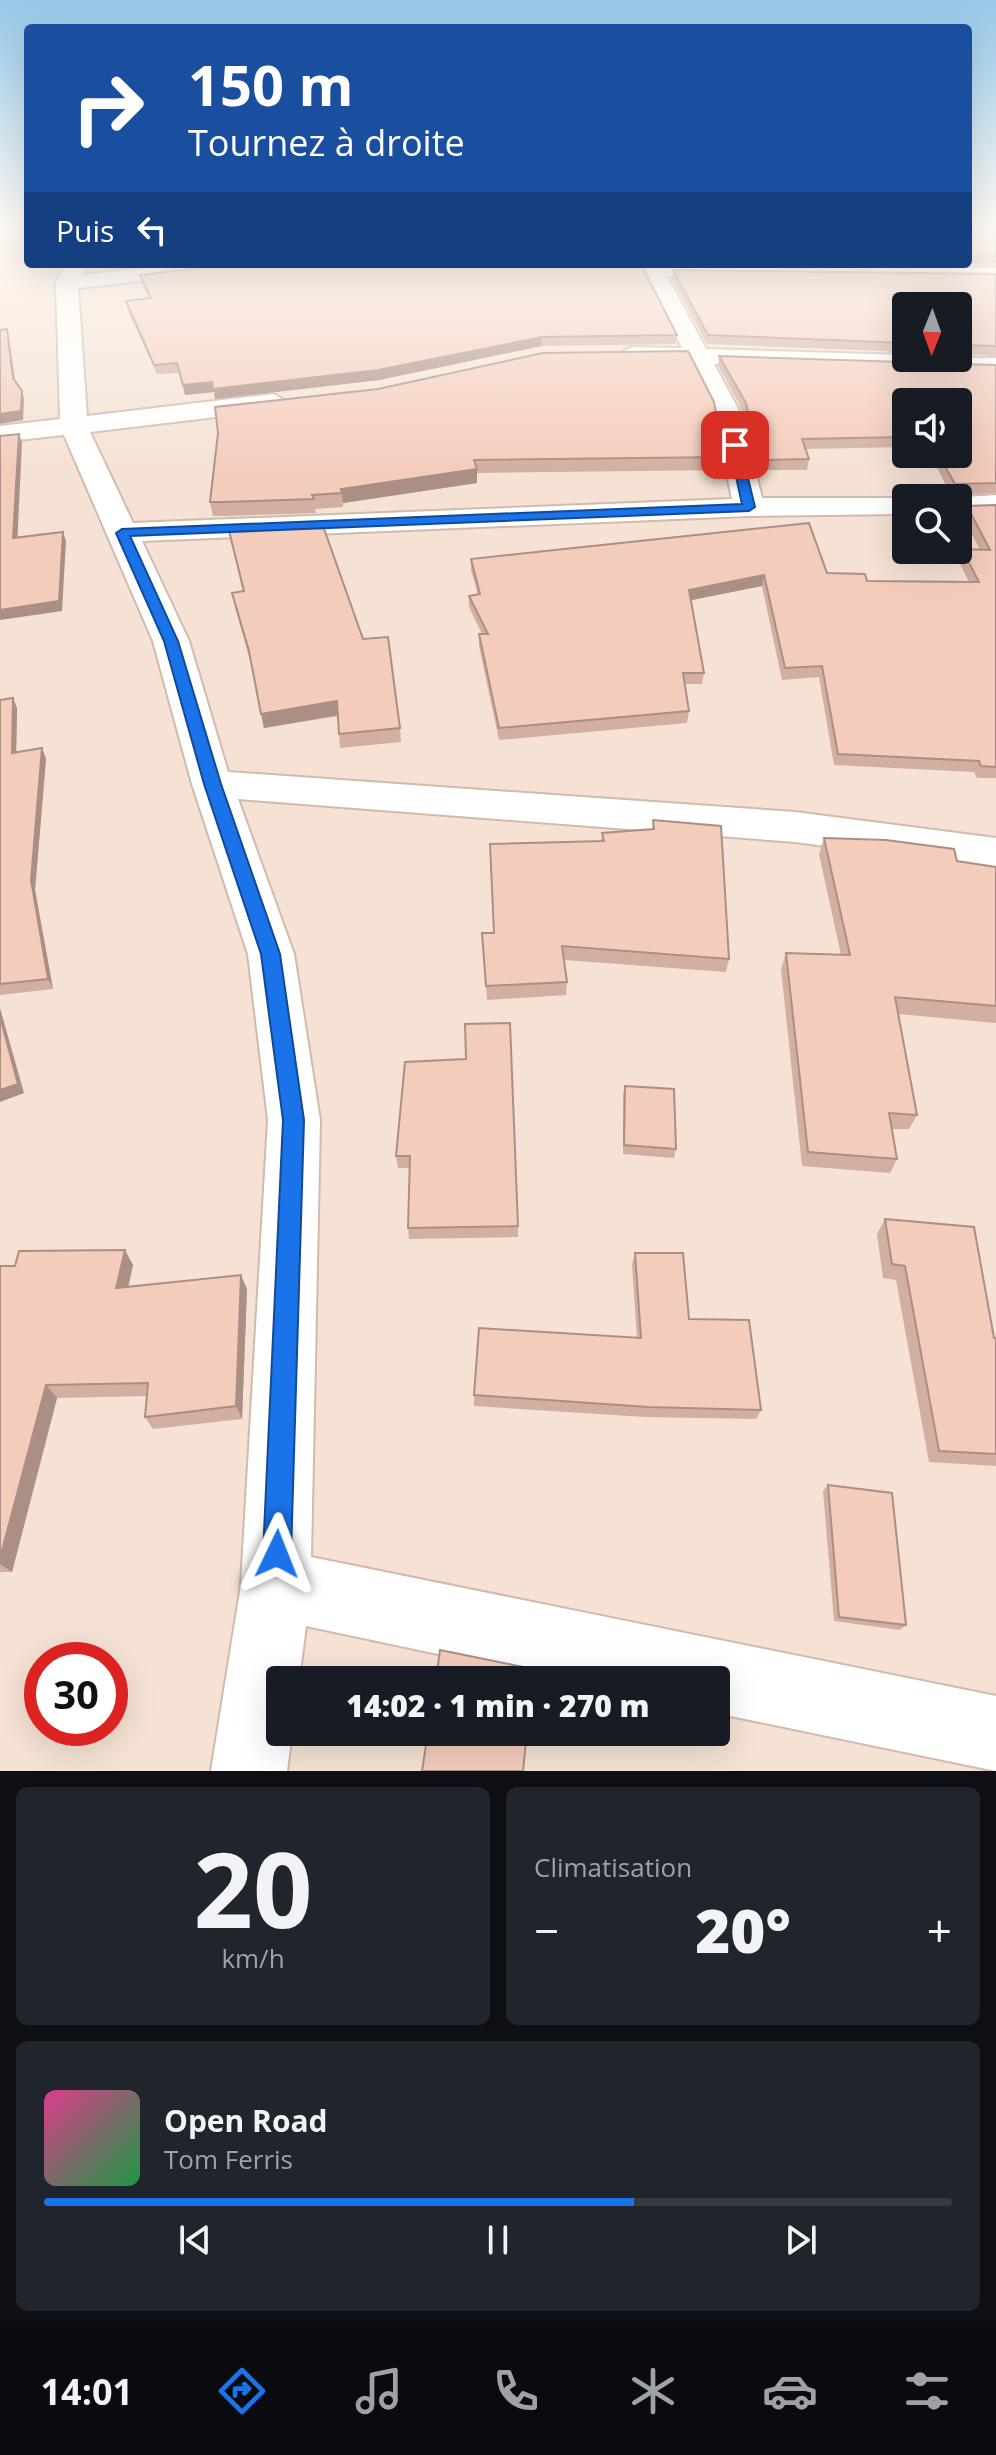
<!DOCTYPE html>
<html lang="fr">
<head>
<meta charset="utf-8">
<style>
  body { margin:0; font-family:"Open Sans",sans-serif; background:#20242c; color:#f1f3f6; height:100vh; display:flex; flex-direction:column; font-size:30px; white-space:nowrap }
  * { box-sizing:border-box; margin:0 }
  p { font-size:26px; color:#9ea1a6 }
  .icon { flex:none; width:44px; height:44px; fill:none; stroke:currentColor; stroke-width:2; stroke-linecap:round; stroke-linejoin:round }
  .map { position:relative; height:1771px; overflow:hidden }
  .drawer { display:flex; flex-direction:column; gap:16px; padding:16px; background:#0d0f14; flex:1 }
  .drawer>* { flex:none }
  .top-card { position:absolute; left:24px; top:24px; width:948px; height:244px; border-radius:8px; box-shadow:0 8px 32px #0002; background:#1a4fa0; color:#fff; overflow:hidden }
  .needle { width:52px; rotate:181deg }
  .controls { position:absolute; left:892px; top:292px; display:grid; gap:16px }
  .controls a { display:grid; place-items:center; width:80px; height:80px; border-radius:8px; background:#171b24; box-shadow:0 8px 32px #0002; font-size:40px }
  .speed { position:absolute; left:24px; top:1642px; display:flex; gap:16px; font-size:40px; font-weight:700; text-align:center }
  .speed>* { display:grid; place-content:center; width:104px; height:104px; border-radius:50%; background:#171b24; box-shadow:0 8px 32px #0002; line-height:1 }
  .speed .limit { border:12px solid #d22; background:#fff; color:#111 }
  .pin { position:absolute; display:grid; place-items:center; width:68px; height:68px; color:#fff; margin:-34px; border-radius:16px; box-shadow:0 4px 12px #0006 }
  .me { position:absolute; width:88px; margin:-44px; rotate:2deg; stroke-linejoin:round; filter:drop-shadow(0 0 6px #0008) }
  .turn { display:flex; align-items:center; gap:28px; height:168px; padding:0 32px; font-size:36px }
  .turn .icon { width:104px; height:104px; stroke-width:2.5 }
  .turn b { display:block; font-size:56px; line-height:68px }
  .then { display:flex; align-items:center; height:76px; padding:0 32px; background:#0003; gap:16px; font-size:30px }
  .big { font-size:60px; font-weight:800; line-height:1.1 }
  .drawer .card { flex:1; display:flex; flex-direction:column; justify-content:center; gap:12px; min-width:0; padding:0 28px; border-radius:12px; background:#20242c }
  .drawer .dial { align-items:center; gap:0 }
  .dial b { font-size:104px; line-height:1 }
  .song { display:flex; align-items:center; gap:24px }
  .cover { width:96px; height:96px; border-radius:12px; background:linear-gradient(135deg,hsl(330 70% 55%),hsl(140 70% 35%)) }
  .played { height:8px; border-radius:4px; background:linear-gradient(90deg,#1a73e8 65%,#363941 65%) }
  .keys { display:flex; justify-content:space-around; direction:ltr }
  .heat { display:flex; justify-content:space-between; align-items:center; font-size:44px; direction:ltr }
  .drawer .tiles { flex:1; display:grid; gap:16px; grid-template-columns:1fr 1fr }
  .card:last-child { grid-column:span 2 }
  .trip { position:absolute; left:266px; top:1666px; width:464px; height:80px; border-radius:8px; background:#171b24; box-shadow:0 8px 32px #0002; font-weight:800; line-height:80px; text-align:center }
  .tab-bar { display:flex; height:128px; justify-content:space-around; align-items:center; background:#090b0e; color:#9ea1a6 }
  .tab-bar .icon { width:56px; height:56px }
  .tab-bar .active { color:#1a73e8 }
  .tab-bar b { font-size:36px; color:#f1f3f6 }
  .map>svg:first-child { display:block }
</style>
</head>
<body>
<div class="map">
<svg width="996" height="1771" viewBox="0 0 996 1771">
  <rect width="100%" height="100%" fill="#fdf1e6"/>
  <!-- residential -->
  <path fill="#f5e2d4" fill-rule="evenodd" d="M0,225H28V264H968L996,225V1771H0ZM906,306H958V358H906ZM906,402H958V454H906ZM906,498H958V550H906ZM42,1660H110V1728H42ZM280,1680H716V1732H280Z"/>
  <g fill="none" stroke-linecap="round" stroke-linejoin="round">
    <!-- street casing -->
    <g stroke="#d2baad" stroke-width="4">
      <path id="street" d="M66,264H88L82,275L179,264H247L236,270L78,288L87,416L274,394L287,402L274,410L90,432L133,523L732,499L715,414L689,363L631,361L619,354L631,347L682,348L639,264L996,268V280L667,276L706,349L906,355V358H996V372L714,364L741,414L762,498H914H906V514L749,516L142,541L189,641L228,772L795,812L996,838V868L795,842L238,799L294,954L320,1120L311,1557L996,1696V1771L716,1713V1680H561L306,1626L299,1680H280V1732H292L287,1771H211L241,1585L268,1120L248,954L192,784L153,641L64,435L0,442V426L60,419L56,283Z
        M996,495V513L958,514V498H950Z"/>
    </g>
    <!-- street -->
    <use href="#street" fill="#fff" fill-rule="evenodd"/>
  </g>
  <!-- wall -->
  <path fill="#d2afa2" d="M968,225H996V265L907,264H968Z
    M673,270L996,274V356L958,354V306H906V352L707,344L672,279Z
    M140,275L677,335L676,344L541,346L379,380L215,399L214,392L185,395L179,373L157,374L128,311L126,301L149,298L142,284Z
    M719,356L996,365V493L951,495L930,454H958L906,402V447L805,449L809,459L807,470H758L744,413L718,365Z
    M218,433L725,457L723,470L477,473V483L343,503V507L315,509L316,513L225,516H213L210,502Z
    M996,505V778H977L974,772L834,765L819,677L782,680L762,586L691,600L704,673L702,684H685L689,711L687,723L499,740L479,646V634H482L469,607V596L478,595L471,570V559L827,573L867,581L969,582L958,560L962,549L980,550L963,517L967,506Z
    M228,527L363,639L400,728L401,742L340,748L338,716L264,728L251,664L235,607L232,593L243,592Z
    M0,700L17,708L16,753L42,748L46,759L35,890L53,989L0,995Z
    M653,820L729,959L726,972L564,960L567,982L566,995L487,1000L482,933H493L601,841L602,833L652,829Z
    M824,838L996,867V1023L898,1014L917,1115L909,1129H892L897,1159L890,1173L802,1166L781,969L786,953L841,955L819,854Z
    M405,1062L518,1226V1237L409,1239L408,1228L410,1168H398L396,1156Z
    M625,1086L676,1149L674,1158L623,1154V1095Z
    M885,1219L994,1338H996V1466L929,1462L896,1280L883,1278L877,1234Z
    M635,1253L761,1410L756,1419L645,1417L474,1406V1395L637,1338L632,1264Z
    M133,1265L128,1286L247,1289L242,1419L153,1429L145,1417L147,1396L57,1398L12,1572H0V1266Z
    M828,1485L906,1625L900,1630L834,1621L823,1491Z"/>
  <!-- shaded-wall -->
  <path fill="#ab8f84" d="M133,264H152L133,266Z
    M7,329L9,338L16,387L13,378Z
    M542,337L541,346L379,380L215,399L214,392L185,395L183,385Z
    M22,391L24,399L23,420L0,424V414Z
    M19,434L22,443L17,547L13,538Z
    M477,469V483L343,503L341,489Z
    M63,532L66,541L62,611L0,620V610Z
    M764,575L762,586L687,601L689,590Z
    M13,698L17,708L16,763L12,753Z
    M337,701L339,715L264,728L261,714Z
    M42,748L46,759L35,890L53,989L48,979L31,880Z
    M0,1008L24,1093L0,1102Z
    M125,1250L133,1265L125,1302L116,1288Z
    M241,1275L247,1289L242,1419L236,1406Z
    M46,1385L57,1398L12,1572L0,1564V1558Z"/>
  <!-- building -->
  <path fill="#f4ccbc" stroke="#ab8f84" stroke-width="2" d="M968,225H996V256H968Z
    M235,264H641L677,335L542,337L378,370L213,389L212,382L183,385L177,363L154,365L126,301L151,298L140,275Z
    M673,270L996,274V346L958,345V306H906V343L708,335Z
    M7,329L13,378L22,391L21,411L0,414V330Z
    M688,351L714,402L725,457L474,460L477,469L341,489L342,493L312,495L314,499L222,502H210L218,433L215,407L378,389L543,353Z
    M719,356L996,365V483L955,484L938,454H958V402H906V437L802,439L809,459L760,460L746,403Z
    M19,434L13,538L63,532L59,601L0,610V436Z
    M996,505V767L981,766L979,761L838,754L822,666L785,668L764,575L689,590L704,673H683L689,711L499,728L479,634H488L469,596L480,594L471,559L809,523L827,573L865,574L867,581L979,582L962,549L990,550L967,506Z
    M322,523L363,639L388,637L400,728L339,734L337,701L261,714L249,651L232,593L244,591L228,527Z
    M13,698L12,753L42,748L31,880L48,979L0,984V700Z
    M653,820L721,826L729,959L562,946L567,982L486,986L482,933H494L490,844L604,841L602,833L654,829Z
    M824,838L886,840L954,849L957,861L996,867V1006L895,997L917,1115L889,1113L897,1159L808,1152L786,953L850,955Z
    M0,1017L18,1084L0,1090Z
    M510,1023L518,1226L408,1228L410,1156H396L405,1062L466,1059L465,1024Z
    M625,1086L674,1089L676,1149L624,1145Z
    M885,1219L974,1227L994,1338H996V1454L939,1451L905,1266L892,1264Z
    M125,1250L116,1288L241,1275L236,1406L145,1417L148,1383L46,1385L0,1558V1266H15L19,1251Z
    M635,1253H683L689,1319L749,1320L761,1410L648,1407L474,1395L479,1328L641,1338Z
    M828,1485L892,1493L906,1625L839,1617Z
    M440,1650L533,1669L532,1680H436Z
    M428,1732H527L523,1771H422Z"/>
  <!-- sky -->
  <linearGradient id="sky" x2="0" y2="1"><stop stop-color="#95c8e8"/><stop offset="0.48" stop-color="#fef9f4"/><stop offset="1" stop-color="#fef9f4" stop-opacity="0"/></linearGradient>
  <rect width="996" height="473" fill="url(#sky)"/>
  <!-- route -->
  <path fill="#1a73e8" stroke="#114b97" stroke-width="2" d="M735,442L740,445L755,507L749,511L130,536L178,641L221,784L280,954L304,1120L291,1554L287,1564L277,1568L267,1564L263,1554L283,1120L261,954L204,784L164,641L116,533L122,529L742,504L729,445Z"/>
</svg>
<div class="controls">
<a><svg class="needle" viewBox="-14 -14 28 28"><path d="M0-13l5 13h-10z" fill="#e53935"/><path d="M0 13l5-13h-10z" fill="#9ea1a6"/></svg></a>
<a><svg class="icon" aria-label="sound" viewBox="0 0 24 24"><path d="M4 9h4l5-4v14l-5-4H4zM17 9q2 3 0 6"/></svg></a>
<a><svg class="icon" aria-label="search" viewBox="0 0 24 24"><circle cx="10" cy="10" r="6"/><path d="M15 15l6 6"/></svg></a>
</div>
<div class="speed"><div class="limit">30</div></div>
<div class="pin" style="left:735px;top:445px;background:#d93025"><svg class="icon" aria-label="arrive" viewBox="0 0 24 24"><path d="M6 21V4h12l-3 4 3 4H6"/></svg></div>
<svg class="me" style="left:277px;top:1554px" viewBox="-20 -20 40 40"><path d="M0-17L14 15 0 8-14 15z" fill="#1a73e8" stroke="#fff" stroke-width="4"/></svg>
<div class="trip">14:02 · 1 min · 270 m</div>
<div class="top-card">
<div class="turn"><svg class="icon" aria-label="right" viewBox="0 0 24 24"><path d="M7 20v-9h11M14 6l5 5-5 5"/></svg><div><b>150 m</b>Tournez à droite</div></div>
<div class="then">Puis<svg class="icon" aria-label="left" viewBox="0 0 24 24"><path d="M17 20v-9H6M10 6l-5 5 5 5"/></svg></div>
</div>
</div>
<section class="drawer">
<div class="tiles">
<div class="card dial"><b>20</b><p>km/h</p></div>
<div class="card"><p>Climatisation</p>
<div class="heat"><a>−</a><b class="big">20°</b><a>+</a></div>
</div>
<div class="card">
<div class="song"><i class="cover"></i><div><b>Open Road</b><p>Tom Ferris</p></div></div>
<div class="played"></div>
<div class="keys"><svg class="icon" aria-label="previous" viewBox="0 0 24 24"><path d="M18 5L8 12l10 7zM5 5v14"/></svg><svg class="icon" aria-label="pause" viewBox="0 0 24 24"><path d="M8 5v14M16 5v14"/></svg><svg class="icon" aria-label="next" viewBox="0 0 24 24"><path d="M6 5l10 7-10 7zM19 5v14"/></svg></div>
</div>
</div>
</section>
<nav class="tab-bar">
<b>14:01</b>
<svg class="icon active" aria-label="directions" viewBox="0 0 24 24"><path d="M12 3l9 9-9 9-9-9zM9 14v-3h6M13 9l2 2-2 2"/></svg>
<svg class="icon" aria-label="music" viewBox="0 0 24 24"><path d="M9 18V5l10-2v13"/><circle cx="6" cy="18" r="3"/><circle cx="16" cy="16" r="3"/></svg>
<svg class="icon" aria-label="phone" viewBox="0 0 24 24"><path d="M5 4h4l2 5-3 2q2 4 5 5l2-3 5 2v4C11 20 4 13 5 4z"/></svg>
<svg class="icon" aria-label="climate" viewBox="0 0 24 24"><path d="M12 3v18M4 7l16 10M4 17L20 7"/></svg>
<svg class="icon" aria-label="car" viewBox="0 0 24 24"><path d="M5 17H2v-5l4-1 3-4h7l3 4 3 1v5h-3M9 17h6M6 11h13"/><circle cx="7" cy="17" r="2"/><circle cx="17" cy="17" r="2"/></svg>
<svg class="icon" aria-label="filters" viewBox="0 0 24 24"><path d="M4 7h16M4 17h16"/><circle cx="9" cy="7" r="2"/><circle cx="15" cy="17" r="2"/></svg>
</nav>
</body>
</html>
